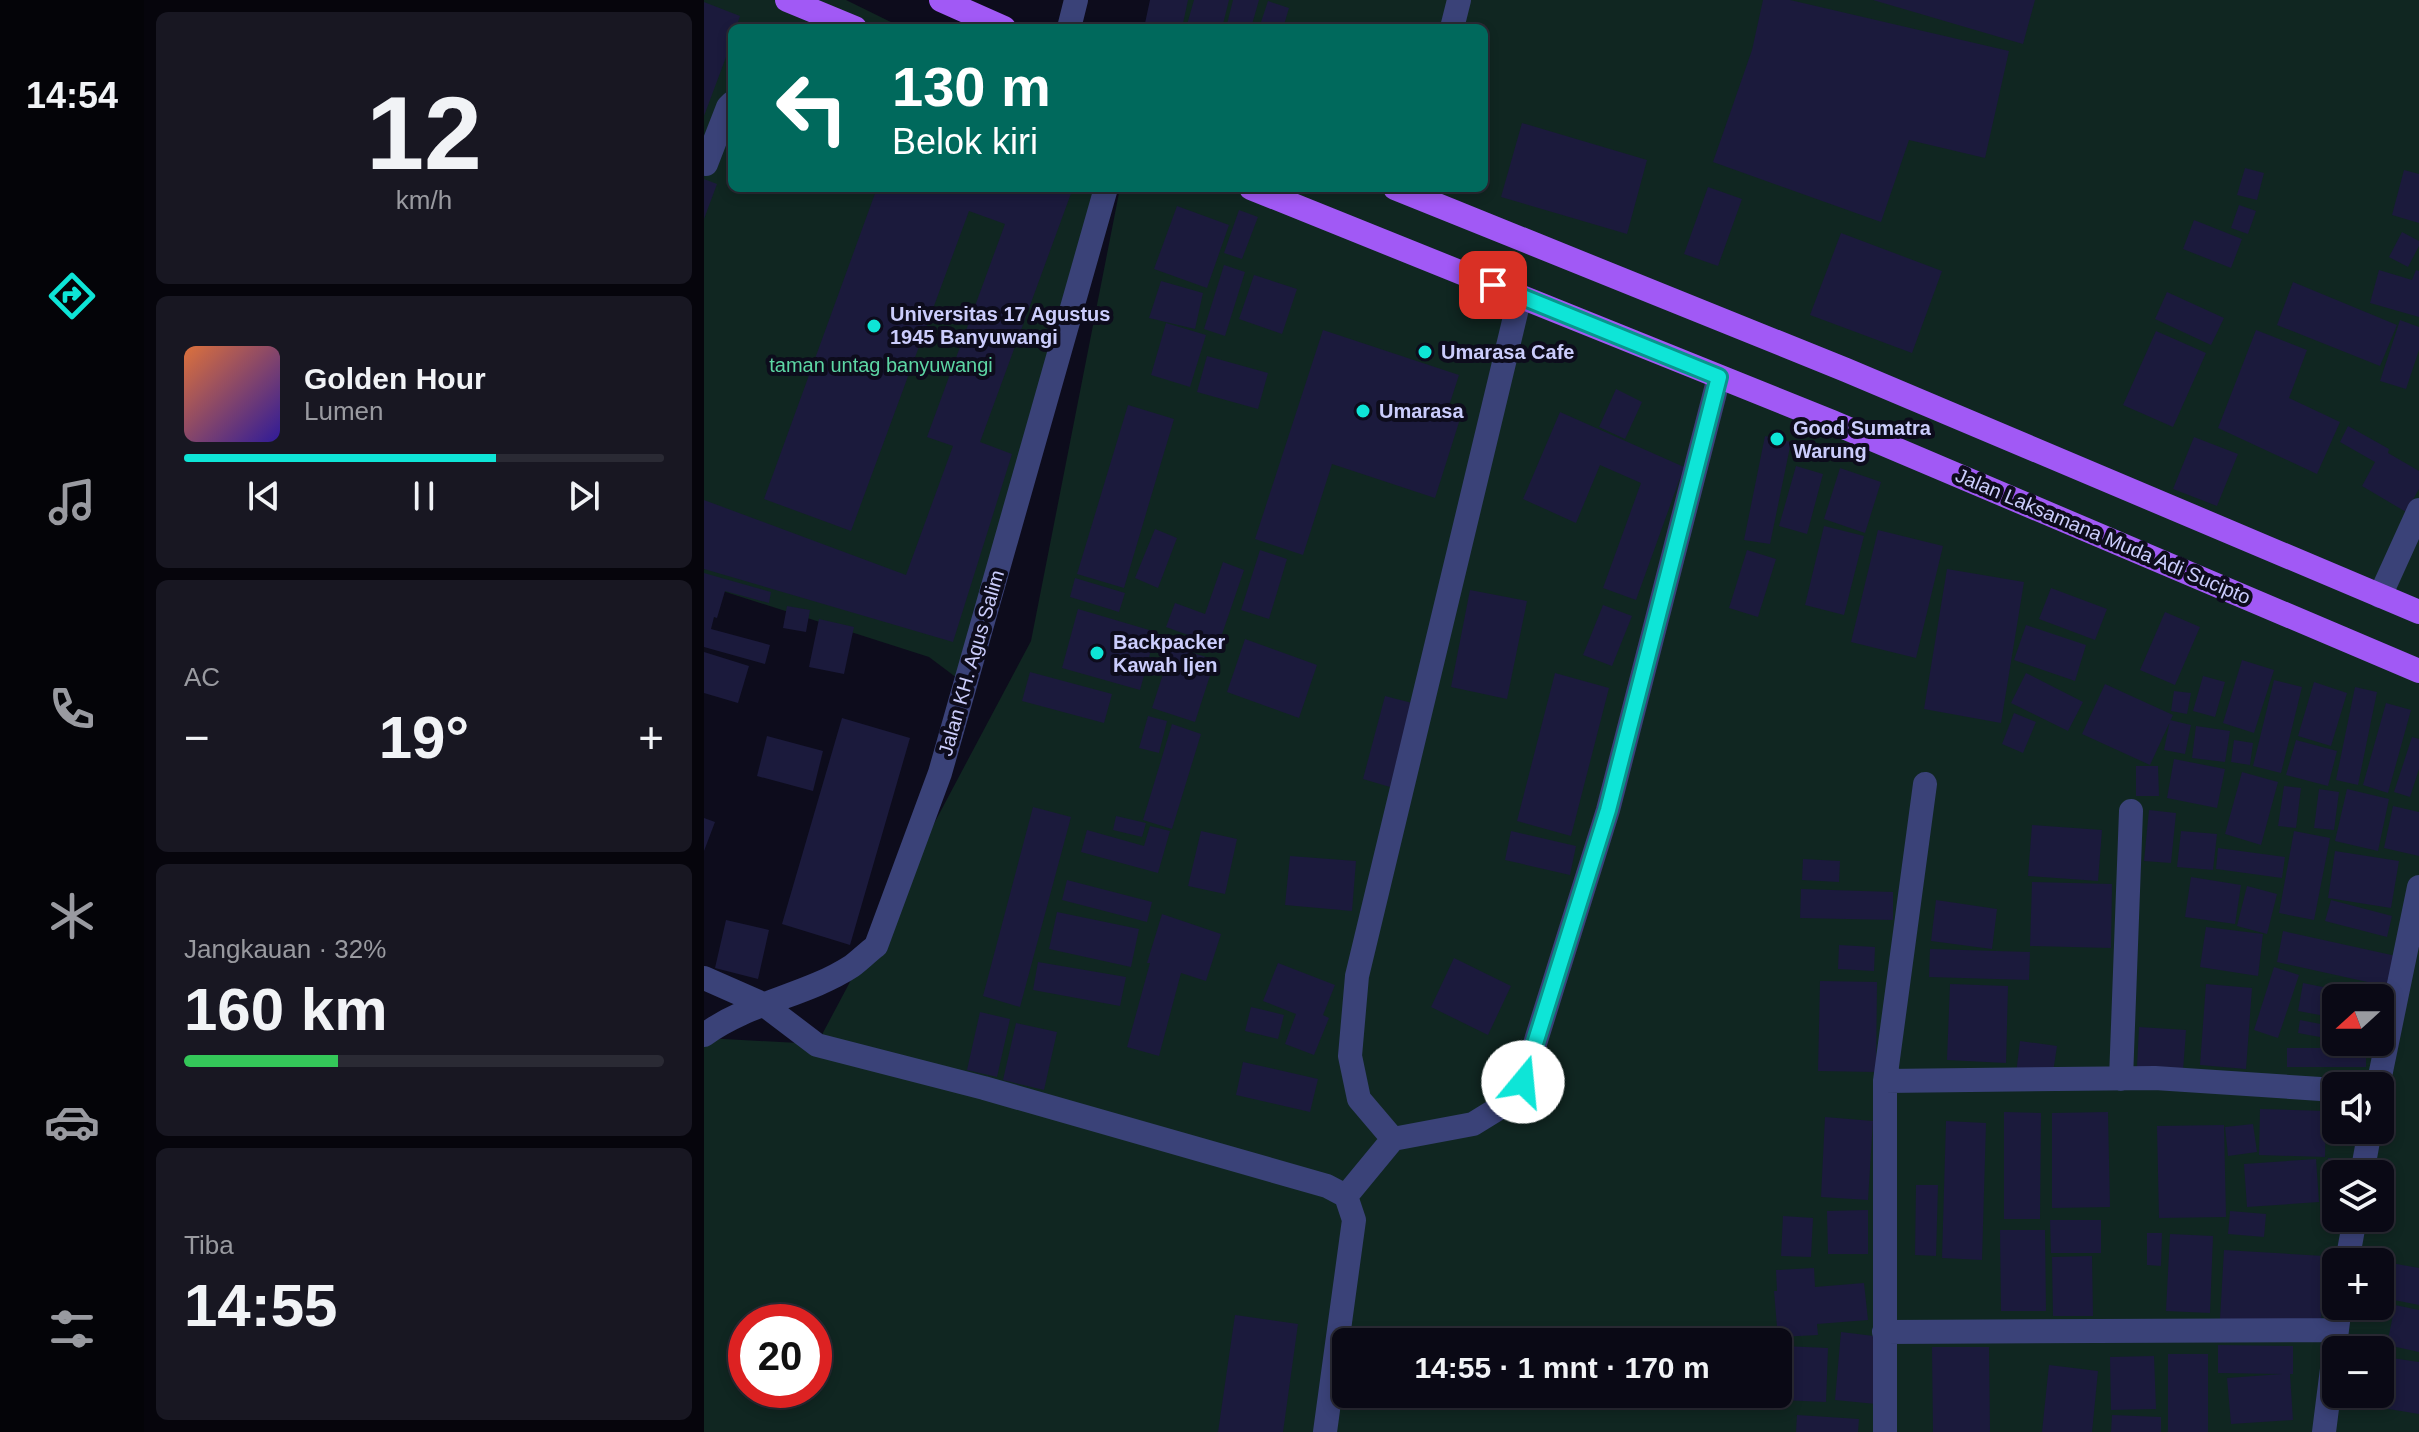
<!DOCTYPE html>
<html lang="id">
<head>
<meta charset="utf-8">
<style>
  body { margin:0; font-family:Helvetica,sans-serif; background:#181722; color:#f1f3f6; height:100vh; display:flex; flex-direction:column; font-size:30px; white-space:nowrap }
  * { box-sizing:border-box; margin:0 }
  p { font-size:26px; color:#999aa0 }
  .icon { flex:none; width:44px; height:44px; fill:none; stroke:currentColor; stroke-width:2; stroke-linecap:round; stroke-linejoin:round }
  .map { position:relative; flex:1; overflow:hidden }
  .details { display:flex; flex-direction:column; gap:12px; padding:12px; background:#06050c; width:560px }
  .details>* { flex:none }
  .top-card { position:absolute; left:24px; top:24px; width:760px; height:168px; border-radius:12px; box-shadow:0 4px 12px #0003,0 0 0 2px #2a2a34; background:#00695c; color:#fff; overflow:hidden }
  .needle { width:52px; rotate:249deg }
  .controls { position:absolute; left:1618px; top:984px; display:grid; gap:16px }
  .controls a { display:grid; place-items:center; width:72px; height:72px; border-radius:12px; background:#0a0915; box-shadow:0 4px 12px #0003,0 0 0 2px #2a2a34; font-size:40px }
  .speed { position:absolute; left:24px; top:1304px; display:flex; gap:16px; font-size:40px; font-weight:700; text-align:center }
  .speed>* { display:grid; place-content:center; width:104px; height:104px; border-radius:50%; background:#0a0915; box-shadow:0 4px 12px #0003,0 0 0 2px #2a2a34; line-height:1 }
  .speed .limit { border:12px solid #d22; background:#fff; color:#111 }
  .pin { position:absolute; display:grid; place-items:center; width:68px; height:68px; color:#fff; margin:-34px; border-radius:16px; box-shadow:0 4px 12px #0006 }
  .me { position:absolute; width:88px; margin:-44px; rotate:17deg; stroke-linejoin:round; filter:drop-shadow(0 0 6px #0008) }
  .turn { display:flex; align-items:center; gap:28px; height:168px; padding:0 32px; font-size:36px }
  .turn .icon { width:104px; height:104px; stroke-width:2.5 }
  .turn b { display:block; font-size:56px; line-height:68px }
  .big { font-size:60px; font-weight:700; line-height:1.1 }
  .details .widget { flex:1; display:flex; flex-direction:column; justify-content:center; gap:12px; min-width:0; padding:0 28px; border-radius:12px; background:#181722 }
  .details .dial { align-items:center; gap:0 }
  .dial b { font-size:104px; line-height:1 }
  .song { display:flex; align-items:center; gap:24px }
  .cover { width:96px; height:96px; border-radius:12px; background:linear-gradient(135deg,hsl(20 70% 55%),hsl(250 70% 35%)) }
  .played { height:8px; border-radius:4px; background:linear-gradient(90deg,#0ee5d7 65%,#2a2a34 65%) }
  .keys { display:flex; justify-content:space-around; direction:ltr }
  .heat { display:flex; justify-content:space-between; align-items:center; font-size:44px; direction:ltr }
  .charge { height:12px; border-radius:6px; background:linear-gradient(90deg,#34c759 32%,#2a2a34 0) }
  .trip { position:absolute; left:628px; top:1328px; width:460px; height:80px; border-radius:12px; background:#0a0915; box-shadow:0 4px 12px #0003,0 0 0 2px #2a2a34; font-weight:700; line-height:80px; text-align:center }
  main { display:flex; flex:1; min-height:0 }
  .dock { display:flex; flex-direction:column; width:144px; justify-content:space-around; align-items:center; background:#040408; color:#999aa0 }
  .dock .icon { width:56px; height:56px }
  .dock .on { color:#0ee5d7 }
  .dock b { font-size:36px; color:#f1f3f6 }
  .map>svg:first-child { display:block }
</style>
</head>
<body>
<main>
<nav class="dock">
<b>14:54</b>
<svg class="icon on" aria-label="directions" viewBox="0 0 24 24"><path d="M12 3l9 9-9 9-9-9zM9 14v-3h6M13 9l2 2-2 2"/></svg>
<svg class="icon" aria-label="music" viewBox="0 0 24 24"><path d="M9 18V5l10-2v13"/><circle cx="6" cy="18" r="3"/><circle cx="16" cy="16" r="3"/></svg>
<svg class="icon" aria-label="phone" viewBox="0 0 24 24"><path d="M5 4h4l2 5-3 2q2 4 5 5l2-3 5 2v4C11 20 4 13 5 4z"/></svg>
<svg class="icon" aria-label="climate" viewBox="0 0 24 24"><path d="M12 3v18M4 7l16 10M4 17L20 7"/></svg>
<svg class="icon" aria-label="car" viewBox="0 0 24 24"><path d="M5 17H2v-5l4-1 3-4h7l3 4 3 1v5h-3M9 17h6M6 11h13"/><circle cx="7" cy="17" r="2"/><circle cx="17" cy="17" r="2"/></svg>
<svg class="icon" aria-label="filters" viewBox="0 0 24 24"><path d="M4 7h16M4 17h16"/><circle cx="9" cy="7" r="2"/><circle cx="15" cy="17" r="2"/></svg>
</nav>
<section class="details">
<div class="widget dial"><b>12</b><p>km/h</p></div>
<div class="widget">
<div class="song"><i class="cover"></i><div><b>Golden Hour</b><p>Lumen</p></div></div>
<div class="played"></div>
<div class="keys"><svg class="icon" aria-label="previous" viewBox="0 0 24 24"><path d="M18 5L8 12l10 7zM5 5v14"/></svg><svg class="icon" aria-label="pause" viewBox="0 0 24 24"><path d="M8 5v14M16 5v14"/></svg><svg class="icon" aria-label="next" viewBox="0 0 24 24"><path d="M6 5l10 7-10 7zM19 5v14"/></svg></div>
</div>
<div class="widget"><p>AC</p>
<div class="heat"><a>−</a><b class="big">19°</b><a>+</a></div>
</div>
<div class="widget"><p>Jangkauan · 32%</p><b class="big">160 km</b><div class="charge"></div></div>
<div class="widget"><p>Tiba</p><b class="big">14:55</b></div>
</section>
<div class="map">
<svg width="1715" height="1432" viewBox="0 0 1715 1432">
  <rect width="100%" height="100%" fill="#0d0c1c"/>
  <!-- green -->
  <path fill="#102621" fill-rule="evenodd" d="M0,0H142L199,28H28V188H404L261,684L225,657L0,585Z
    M452,0H1715V1432H0V1046L2,1038L113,1044L327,641L416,188H780V28H447ZM1632,998H1676V1042H1632ZM1632,1086H1676V1130H1632ZM1632,1174H1676V1218H1632ZM1632,1262H1676V1306H1632ZM42,1322H110V1390H42ZM642,1342H1074V1394H642ZM1632,1350H1676V1394H1632Z"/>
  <!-- building -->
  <path fill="#1b1a3c" d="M446,0H484L478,28H440Z
    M490,0H525L518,28H482Z
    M529,0H555L547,28H522Z
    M1059,0H1086L1305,51L1281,158L1205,140L1177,222L1009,162L1048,50Z
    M1169,0H1331L1319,44Z
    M564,1L585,8L579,28H555Z
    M0,2L36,16L32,28H28V41L0,116Z
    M818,123L943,160L923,234L797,197Z
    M1541,168L1560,173L1553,200L1533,195Z
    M1700,170L1715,174V223L1688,215Z
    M0,179L13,184L0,219Z
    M1004,187L1038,199L1014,266L980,254Z
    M173,188H369L276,442L308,454L249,642L0,569V500L202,575L249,446L223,437L301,224L265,211L147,531L60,499Z
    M1535,205L1552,211L1544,234L1527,228Z
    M473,206L525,225L503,288L450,269Z
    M535,210L554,217L538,259L520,253Z
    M1490,220L1538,239L1527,268L1479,249Z
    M1698,232L1715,241V246L1704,267L1685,257Z
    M1137,233L1238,271L1208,353L1106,315Z
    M520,265L541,272L521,336L500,329Z
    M1675,270L1708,280L1712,270L1715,271V317L1666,303Z
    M550,275L593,289L578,334L535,319Z
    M457,281L499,293L491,329L445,318Z
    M1589,282L1693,325L1676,366L1573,325Z
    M1463,292L1520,318L1507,345L1451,319Z
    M1696,320L1715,327V350L1702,389L1676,381Z
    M462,323L502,335L486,387L447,375Z
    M619,330L755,375L742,415L756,419L731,498L628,464L599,555L551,539Z
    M1552,330L1603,350L1585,398L1636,422L1613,474L1514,428Z
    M1452,331L1502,353L1469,427L1419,405Z
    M503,356L564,373L554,409L493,392Z
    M912,389L938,402L921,439L895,427Z
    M424,405L470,419L420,588L373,574Z
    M856,412L980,467L932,600L899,588L937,483L896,465L872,523L819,499Z
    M1644,426L1685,449L1684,453L1715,471V489L1702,512L1658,486L1671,462L1636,442Z
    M1061,436L1087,442L1066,544L1040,540Z
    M1490,437L1534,454L1513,506L1469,489Z
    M1092,466L1119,474L1103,534L1075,526Z
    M1136,468L1177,482L1161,533L1120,519Z
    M1120,526L1160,536L1140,615L1101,605Z
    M451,529L473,538L454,588L431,578Z
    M1174,530L1239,546L1212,658L1147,642Z
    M556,550L583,559L565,619L537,610Z
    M1043,550L1072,559L1054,617L1025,608Z
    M519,562L540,570L514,646L462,627L471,603L501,614Z
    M1243,569L1320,582L1297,723L1220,709Z
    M0,573L67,592L65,603L21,591L13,618L10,617L7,629L66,645L61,664L0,647Z
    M371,578L421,593L415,612L366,597Z
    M1347,588L1403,609L1391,640L1335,619Z
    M766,590L823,601L803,699L747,687Z
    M899,605L928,616L908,666L879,655Z
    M83,606L106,610L102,632L79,628Z
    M374,609L452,632L436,690L358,668Z
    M1461,612L1496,627L1471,685L1436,670Z
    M115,619L150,627L140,674L105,667Z
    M1322,625L1382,645L1371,681L1310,660Z
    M541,639L613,665L595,718L523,692Z
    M468,646L511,660L491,722L448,708Z
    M0,652L45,666L34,703L0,693Z
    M1538,660L1570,670L1550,733L1519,723Z
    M326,672L408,694L400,723L318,701Z
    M851,673L905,688L867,836L813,821Z
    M1322,673L1379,702L1364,731L1307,703Z
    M1499,676L1521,682L1511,717L1489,711Z
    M1570,680L1598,687L1577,773L1549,766Z
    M1610,682L1643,693L1627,746L1594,736Z
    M1401,684L1469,715L1446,765L1378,734Z
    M1651,687L1673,692L1654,785L1632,780Z
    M1470,691L1487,693L1483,714L1467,711Z
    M681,696L708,703L686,787L659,779Z
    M1682,703L1707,710L1684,793L1659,785Z
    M1310,713L1332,722L1319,753L1298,744Z
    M444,716L463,721L455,753L435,748Z
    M138,718L206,738L146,945L78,924Z
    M1466,720L1487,725L1481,754L1460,750Z
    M468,724L497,734L468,829L439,820Z
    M1492,726L1526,731L1521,762L1488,758Z
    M63,736L119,751L109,791L53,776Z
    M1708,737L1715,739V769L1706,797L1690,792Z
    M1530,740L1549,743L1546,765L1527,762Z
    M1592,740L1633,751L1624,786L1582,775Z
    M1470,759L1521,769L1513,808L1463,798Z
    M1432,766H1454L1455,796H1432Z
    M1538,772L1574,782L1557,845L1521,834Z
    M1580,786L1597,788L1592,828L1574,826Z
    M1615,789L1635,792L1630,830L1610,828Z
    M1643,789L1685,799L1674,851L1631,841Z
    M1689,806L1715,812V856L1680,848Z
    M329,807L367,817L316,1007L279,996Z
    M1445,810L1472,813L1467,863L1440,861Z
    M412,816L442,823L438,837L409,830Z
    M0,818L11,822L0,851Z
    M1328,825L1398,830L1394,881L1324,876Z
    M446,826L466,831L454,873L377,852L383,830L440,846Z
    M497,831L533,839L521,894L484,886Z
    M807,831L872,846L866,875L801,860Z
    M1477,831L1513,834L1509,870L1473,867Z
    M1590,831L1626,838L1610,920L1575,913Z
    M1514,848L1581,857L1578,878L1512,869Z
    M1631,851L1695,861L1687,908L1624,898Z
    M586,856L652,861L648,911L581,905Z
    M1099,859L1136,861L1135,882L1098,880Z
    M1487,877L1537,885L1531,924L1481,917Z
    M363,880L448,902L443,922L358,900Z
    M1328,882L1408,884L1407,948L1326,946Z
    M1543,886L1573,894L1563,934L1533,926Z
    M1097,889L1189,892V920L1096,918Z
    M1232,900L1293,909L1288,949L1227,941Z
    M1627,900L1688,916L1683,937L1621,921Z
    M353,912L435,929L427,967L345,949Z
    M458,914L517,934L502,981L477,973L455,1056L423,1047L446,963H443Z
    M22,920L65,930L54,979L11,968Z
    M1502,927L1559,934L1554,976L1496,967Z
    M1579,931L1692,956L1686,987L1573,962Z
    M1135,945L1171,947L1170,971L1134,969Z
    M1226,949L1326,952L1325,980L1225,977Z
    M750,958L807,986L784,1035L727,1007Z
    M334,962L422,977L416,1006L329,990Z
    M574,963L631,985L619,1015L625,1018L610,1055L581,1044L592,1014L559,1001Z
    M1570,967L1595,975L1574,1038L1550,1030Z
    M1116,981L1173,982L1172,1072L1114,1071Z
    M1599,983L1668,997V998H1632V1018L1594,1011Z
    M1246,984L1304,986L1302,1063L1243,1060Z
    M1502,984L1548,988L1542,1069L1496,1065Z
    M547,1007L580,1015L574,1039L541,1031Z
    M276,1012L306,1019L293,1077L263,1070Z
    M1596,1020L1632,1027V1040L1594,1033Z
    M312,1023L353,1032L340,1090L299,1080Z
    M1435,1027L1482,1030L1479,1071L1433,1067Z
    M1316,1041L1353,1046L1348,1079L1312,1074Z
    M1583,1048H1662V1067H1583Z
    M539,1062L614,1079L606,1112L532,1095Z
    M1556,1109L1622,1111L1621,1157L1555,1155Z
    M1300,1112L1337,1113L1336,1219H1300Z
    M1404,1112L1406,1207L1348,1208V1113Z
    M1121,1117L1169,1121L1164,1200L1117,1197Z
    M1242,1121L1282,1123L1278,1260L1238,1258Z
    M1549,1124L1553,1152L1524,1156L1521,1127Z
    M1520,1125L1522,1217L1455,1218L1453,1126Z
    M1624,1158H1643V1174H1632V1201H1623Z
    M1612,1159L1615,1202L1543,1207L1540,1164Z
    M1212,1185H1234L1232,1256L1211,1255Z
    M1164,1210V1254H1124L1123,1211Z
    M1526,1211L1562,1214L1560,1237L1524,1234Z
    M1079,1216L1109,1218L1107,1257L1077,1256Z
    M1346,1220H1397V1253H1347Z
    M1296,1230H1341L1342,1311H1297Z
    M1443,1233H1458L1457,1266L1443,1265Z
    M1466,1234L1509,1236L1506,1313L1462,1311Z
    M1520,1250L1620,1256L1617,1325L1516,1319Z
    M1388,1256L1389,1316H1349L1348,1257Z
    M1687,1263L1715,1268V1305L1680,1298Z
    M1110,1268L1111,1287L1160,1283L1164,1320L1113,1324L1114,1335L1076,1337L1075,1327H1073L1070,1291H1073L1072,1270Z
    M1691,1305L1715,1310V1352L1683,1345Z
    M531,1315L594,1324L579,1432H514Z
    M1137,1332L1178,1337L1172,1404L1131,1400Z
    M1514,1345L1589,1346V1374H1586L1589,1420L1527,1424L1523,1378L1578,1374L1514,1373Z
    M1079,1346L1124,1348L1122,1402L1077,1400Z
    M1228,1347H1285L1286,1432H1229Z
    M1464,1354H1504V1432H1464Z
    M1450,1356L1452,1409L1407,1410L1406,1357Z
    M1681,1357L1715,1362V1414L1673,1407Z
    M1345,1365L1394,1371L1388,1432H1338Z
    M1093,1415L1155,1419L1154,1432H1092Z
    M1408,1415L1457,1417V1432H1407Z"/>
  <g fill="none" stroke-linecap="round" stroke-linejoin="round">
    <!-- minor -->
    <path stroke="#3a4278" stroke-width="24" d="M365,28L372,0
      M748,28L755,0
      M2,164L24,107L28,103
      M816,296L653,976L646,1056L655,1099L689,1139L769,1124L795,1108L819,1082L904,810L1015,377
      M1676,596L1715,510
      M0,978L59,1004L113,1045L280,1088L623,1186L642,1196L650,1220L621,1432
      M0,1035C45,1002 102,996 148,966C156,960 164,952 172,946L236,773L402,188
      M1417,1079L1427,811
      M1181,1081L1221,784
      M1674,1086L1715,887
      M1658,1174L1666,1130
      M642,1196L689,1139
      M1643,1262L1651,1218
      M1180,1332L1632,1330
      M1181,1432V1081L1451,1078L1632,1090
      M1620,1432L1636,1306"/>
    <!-- major -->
    <path stroke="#a159f5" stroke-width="24" d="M83,0L151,28
      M237,0L300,28
      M547,188L1128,422L1715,671
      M691,188L1142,370L1715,612"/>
  </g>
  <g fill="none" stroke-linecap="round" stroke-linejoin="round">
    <!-- route casing -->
    <g stroke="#09958c" stroke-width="20">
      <path id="route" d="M789,285L1015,377L904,810L819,1082"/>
    </g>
    <!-- route -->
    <use href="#route" stroke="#0ee5d7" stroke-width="14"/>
  </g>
  <!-- markers -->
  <g fill="#0ee5d7" stroke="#0d0c1c" stroke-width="3">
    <circle cx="170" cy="326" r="8"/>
    <circle cx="721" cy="352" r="8"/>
    <circle cx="659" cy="411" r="8"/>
    <circle cx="1073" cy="439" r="8"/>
    <circle cx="393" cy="653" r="8"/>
  </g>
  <g text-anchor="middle" stroke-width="8" stroke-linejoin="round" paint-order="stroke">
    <!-- poi labels -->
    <g font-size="20" font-weight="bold" fill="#cbcdfc" stroke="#0d0c1c" text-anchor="start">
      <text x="186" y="321">Universitas 17 Agustus<tspan x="186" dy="23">1945 Banyuwangi</tspan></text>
      <text x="737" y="359">Umarasa Cafe</text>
      <text x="675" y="418">Umarasa</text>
      <text x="1089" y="435">Good Sumatra<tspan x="1089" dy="23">Warung</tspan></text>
      <text x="409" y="649">Backpacker<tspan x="409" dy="23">Kawah Ijen</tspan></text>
    </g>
    <!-- park labels -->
    <g font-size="20" fill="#5dd6a4" stroke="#0d0c1c">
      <text x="177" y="372">taman untag banyuwangi</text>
    </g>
    <!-- street labels -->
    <g font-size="20" fill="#cbcdfc" stroke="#0d0c1c">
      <text transform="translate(1399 536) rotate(23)" y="7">Jalan Laksamana Muda Adi Sucipto</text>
      <text transform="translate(267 663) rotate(-74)" y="7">Jalan KH. Agus Salim</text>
    </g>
  </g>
</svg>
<div class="controls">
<a><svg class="needle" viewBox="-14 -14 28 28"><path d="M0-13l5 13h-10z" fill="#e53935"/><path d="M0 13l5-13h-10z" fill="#999aa0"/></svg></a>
<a><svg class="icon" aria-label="sound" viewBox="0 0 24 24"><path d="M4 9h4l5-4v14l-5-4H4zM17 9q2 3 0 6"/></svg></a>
<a><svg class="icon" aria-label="layers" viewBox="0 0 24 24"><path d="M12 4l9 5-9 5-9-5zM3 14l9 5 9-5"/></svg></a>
<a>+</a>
<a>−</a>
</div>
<div class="speed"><div class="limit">20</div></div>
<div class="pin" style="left:789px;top:285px;background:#d93025"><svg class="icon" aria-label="arrive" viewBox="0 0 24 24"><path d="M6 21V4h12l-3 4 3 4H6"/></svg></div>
<svg class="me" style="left:819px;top:1082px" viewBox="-20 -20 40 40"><circle r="19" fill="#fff"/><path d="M0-13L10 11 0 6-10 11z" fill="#0ee5d7"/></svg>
<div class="trip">14:55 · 1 mnt · 170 m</div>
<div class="top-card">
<div class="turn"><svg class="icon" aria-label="left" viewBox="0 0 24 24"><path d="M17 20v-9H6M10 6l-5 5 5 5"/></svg><div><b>130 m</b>Belok kiri</div></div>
</div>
</div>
</main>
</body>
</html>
